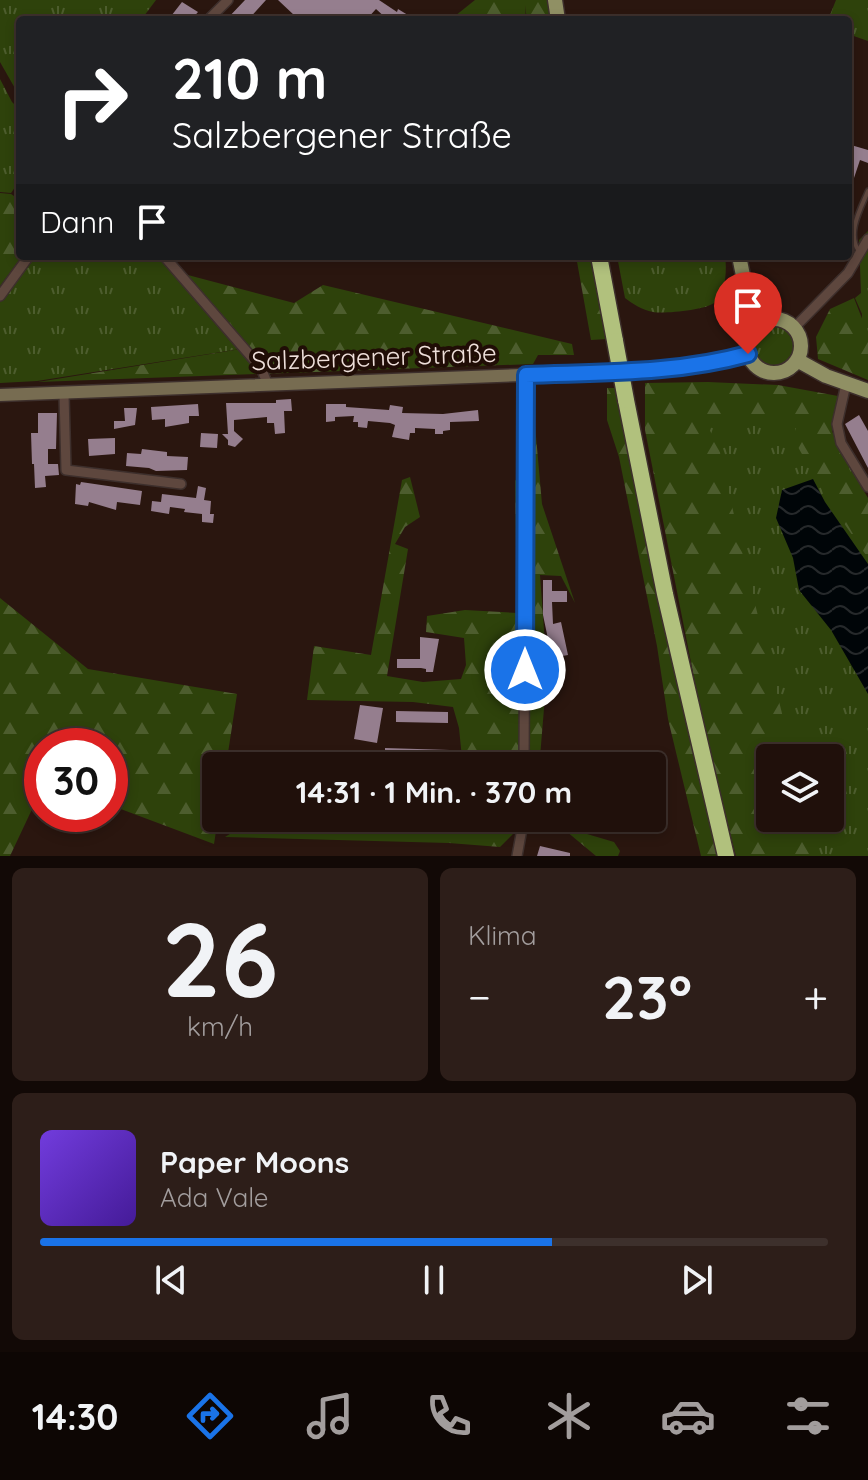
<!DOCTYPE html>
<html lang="de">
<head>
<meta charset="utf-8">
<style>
  body { margin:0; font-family:Quicksand,sans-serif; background:#2d1e19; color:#f1f3f6; height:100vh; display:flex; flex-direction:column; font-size:30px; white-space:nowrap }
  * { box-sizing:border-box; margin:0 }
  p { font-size:26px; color:#a29d9d }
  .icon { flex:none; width:44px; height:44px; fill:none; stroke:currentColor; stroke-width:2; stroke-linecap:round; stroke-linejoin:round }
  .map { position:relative; height:856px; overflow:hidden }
  .side { display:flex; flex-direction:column; gap:12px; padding:12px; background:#120906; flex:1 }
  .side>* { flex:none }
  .banner { position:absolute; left:16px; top:16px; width:836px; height:244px; border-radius:8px; box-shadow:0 4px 12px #0003,0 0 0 2px #3d302c; background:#202124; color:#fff; overflow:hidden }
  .fabs { position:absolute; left:756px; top:744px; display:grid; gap:16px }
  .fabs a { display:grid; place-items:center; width:88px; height:88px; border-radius:8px; background:#20100b; box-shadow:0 4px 12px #0003,0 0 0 2px #3d302c; font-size:40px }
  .speed { position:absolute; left:24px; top:728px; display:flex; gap:16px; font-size:40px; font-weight:700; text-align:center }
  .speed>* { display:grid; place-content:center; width:104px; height:104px; border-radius:50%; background:#20100b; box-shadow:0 4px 12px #0003,0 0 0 2px #3d302c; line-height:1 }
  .speed .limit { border:12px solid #d22; background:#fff; color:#111 }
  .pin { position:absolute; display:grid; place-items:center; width:68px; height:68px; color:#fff; margin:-82px -34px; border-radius:50% 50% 50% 0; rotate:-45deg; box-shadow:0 0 8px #0007 }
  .pin .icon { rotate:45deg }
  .me { position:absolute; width:88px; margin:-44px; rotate:0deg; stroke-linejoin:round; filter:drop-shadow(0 0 6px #0008) }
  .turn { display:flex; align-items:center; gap:28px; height:168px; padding:0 24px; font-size:36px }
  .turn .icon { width:104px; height:104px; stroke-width:2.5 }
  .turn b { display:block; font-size:56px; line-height:68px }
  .then { display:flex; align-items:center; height:76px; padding:0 24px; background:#0003; gap:16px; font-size:30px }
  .big { font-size:60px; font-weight:700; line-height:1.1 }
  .side .card { flex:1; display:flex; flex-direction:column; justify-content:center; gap:12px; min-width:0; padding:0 28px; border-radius:12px; background:#2d1e19 }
  .side .dial { align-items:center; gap:0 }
  .dial b { font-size:104px; line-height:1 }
  .song { display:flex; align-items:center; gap:24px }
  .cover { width:96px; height:96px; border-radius:12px; background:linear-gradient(135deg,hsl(260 70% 55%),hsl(260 70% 35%)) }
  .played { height:8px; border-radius:4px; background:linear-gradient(90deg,#1a73e8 65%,#3d302c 65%) }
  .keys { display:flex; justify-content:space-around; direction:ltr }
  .heat { display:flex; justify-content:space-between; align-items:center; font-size:44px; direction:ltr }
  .side .tiles { flex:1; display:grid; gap:12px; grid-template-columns:1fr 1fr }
  .card:last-child { grid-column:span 2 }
  .trip { position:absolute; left:202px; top:752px; width:464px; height:80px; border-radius:8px; background:#20100b; box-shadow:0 4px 12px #0003,0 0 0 2px #3d302c; font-weight:700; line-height:80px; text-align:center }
  .tab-bar { display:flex; height:128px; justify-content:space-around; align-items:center; background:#0d0604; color:#a29d9d }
  .tab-bar .icon { width:56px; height:56px }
  .tab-bar .current { color:#1a73e8 }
  .tab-bar b { font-size:36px; color:#f1f3f6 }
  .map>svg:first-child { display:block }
</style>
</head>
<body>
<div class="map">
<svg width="868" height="856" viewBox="0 0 868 856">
  <defs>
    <pattern id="grass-tufts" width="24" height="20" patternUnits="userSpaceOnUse" patternTransform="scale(2)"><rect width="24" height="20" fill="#2e420b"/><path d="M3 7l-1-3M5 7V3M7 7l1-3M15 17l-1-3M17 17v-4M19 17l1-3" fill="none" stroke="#4d5d2e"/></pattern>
    <pattern id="forest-firs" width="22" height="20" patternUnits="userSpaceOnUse" patternTransform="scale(2)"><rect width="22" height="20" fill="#2e420b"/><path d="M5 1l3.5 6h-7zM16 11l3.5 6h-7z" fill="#4d5d2e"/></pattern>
    <pattern id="water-waves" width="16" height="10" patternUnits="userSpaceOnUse" patternTransform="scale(2)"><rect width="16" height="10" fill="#000508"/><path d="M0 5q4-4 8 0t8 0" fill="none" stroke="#26292b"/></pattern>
  </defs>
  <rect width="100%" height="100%" fill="#2a160f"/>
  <!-- grass -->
  <path fill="url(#grass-tufts)" d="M0,0H156L141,20H20V97L0,62Z
    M836,0H868V41L848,34V20H828Z
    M0,79L12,102L20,110V180L11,193L0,192Z
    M868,231V375L860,370L862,314L855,298L861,293L859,240Z
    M34,256H158L240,349L37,381L0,383V302Z
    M617,256H725C727,269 726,295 714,303C705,310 664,314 653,312C642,310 633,304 625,298Z
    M753 346a21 21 0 1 1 42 0a21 21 0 1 1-42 0Z
    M692,388L831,397L839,400L832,431L841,453L868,498V856H780L770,818H830V758H770Z"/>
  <!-- forest -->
  <path fill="url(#forest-firs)" d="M475,0H547L550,20H527L525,5L526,20H450Z
    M0,193L11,194L20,200L22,256L0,286Z
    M576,256H592L607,339L591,340Z
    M184,274L294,303L323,285L572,344L574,355H538L533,364L38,382L247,348Z
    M854,298L868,334V380L818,359L816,337L830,309Z
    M708,382L778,385L838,396L830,426L835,445L868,501V558L828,500L794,440L798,415L707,425L719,448L743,555L793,758H770V818H809L819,856H736L707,743L645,430V383Z
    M607,388H617L723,856H701L668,719L657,646L619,457L607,420Z
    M530,424L535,425L542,504L575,603L561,576L540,575L547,672L540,757L462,758L459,728L453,707L413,702L307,700L314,646L371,655L402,480L410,477L420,517L405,527L395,544L408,549L387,676L423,682L461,679L466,665L464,638L426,632L427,616L465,610L517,613L515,481L533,458Z
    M0,598L88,669L237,694L226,766H216L218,818L214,844L110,805V746H42V788L10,856H0Z
    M560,826L614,842L620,851L618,856H596Z
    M241,827L513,834L500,847L449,843L225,837Z"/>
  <!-- water -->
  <path fill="url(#water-waves)" d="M813,479L825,502L868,564V694L831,630L799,590L793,558L776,518L782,490Z"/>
  <!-- building -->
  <path fill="#957e8e" d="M245,0H266L248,20H226Z
    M278,0H379L397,12L398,9L416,20H388L376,9L366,20H291L295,16Z
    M182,2L198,12L191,20L181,17L179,20H168Z
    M851,145L868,150V163L860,160L849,193L848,155Z
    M291,399L292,411H284L285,433L275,434L274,423H267V417L234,420V431L243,439L235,447L228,445V440L222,434H228L226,403H276V400Z
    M198,404L199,416H189V423L165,427V419L152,420L151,407Z
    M326,404H346V407L389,410L390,405L403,407L402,413L443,414L478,410L479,421L450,422V430L443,431V434H435V429L415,428V433H410L409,440L392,437L395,425L390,423L368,421L367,428L358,427V422H353L354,416L335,417V421L326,422Z
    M124,408H137L135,425L114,429V421H125Z
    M38,413H57L56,449H48V464H58L59,475L45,476L46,487L35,488L34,464H32L31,433H38Z
    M859,415L868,431V468L845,424Z
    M201,433L218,434L217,448L200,447Z
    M115,438V454L89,456L88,439Z
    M142,449L167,452V456L188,457L187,470L156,471L149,468L126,466L127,453L141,454Z
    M81,482L142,491L140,505L117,502L116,510L89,502L88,506L75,504L76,484L80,485Z
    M198,486L206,488L204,500L211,501L210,514H214L213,523L202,522V514L184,512L185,509L170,507L169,514L151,511L152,501L161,502L162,494L196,498Z
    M543,580H552V591H567V602H552L553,624L561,622L568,655L552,658L543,615Z
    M420,637L439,639L433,672H426V669L421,668H397V659H420Z
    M360,705L383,708L377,743L354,739Z
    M396,711L448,712V723L396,722Z
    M385,748L450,750V761L385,759Z
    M540,846L570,853V856H537Z"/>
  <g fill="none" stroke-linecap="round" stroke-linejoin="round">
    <!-- lane casing -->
    <g stroke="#3d2f2c" stroke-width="7">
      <path id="lane" d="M859,251C846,234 861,208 868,191"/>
    </g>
    <!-- street casing -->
    <g stroke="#3d2f2c" stroke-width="12">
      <path id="street" d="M208,20L228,0
        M164,256L261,368L268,385
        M0,296L29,256
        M794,328L848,273L868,239
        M846,384L837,424L841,443L868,487
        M64,394L66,470L181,484
        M524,766L526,375
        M517,856L524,818"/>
    </g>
    <!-- secondary casing -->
    <g stroke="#3d2f2c" stroke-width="15">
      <path id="secondary" d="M0,395L676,369L714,363L748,354"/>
    </g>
    <!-- primary casing -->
    <g stroke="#3d2f2c" stroke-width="17">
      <path id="primary" d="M555,0L558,20
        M739,256L747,295L761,322
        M747 346a27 27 0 1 1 54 0a27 27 0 1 1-54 0Z
        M797,360L826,376L868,391"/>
    </g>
    <!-- highway casing -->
    <g stroke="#3d2f2c" stroke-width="19">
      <path id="highway" d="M599,256L615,341
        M626,400L665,594L726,856"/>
    </g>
    <!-- lane -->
    <use href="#lane" stroke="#5e473e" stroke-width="4"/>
    <!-- street -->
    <use href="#street" stroke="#5e473e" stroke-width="9"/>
    <!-- secondary -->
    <use href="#secondary" stroke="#776c51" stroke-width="12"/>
    <!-- primary -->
    <use href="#primary" stroke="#909064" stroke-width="14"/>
    <!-- highway -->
    <use href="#highway" stroke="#b1c17d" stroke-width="16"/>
    <!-- highway-bridge casing -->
    <g stroke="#3d2f2c" stroke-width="19" stroke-linecap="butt">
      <path id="highway-bridge" d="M615,341L626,400"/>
    </g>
    <!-- highway-bridge -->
    <use href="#highway-bridge" stroke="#b1c17d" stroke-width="16"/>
  </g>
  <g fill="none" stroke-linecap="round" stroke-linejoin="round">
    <!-- route casing -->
    <g stroke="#114b97" stroke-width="20">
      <path id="route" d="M525,670L526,375C601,372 676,374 748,354"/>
    </g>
    <!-- route -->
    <use href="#route" stroke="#1a73e8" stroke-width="14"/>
  </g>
  <g text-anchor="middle" stroke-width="8" stroke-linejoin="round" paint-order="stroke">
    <!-- street labels -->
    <g font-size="26" fill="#efe0db" stroke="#200d06">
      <text transform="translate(374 357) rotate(-2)" y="9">Salzbergener Straße</text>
    </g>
  </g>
</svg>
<div class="fabs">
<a><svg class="icon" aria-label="layers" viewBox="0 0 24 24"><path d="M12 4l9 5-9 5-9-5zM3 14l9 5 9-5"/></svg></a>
</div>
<div class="speed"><div class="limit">30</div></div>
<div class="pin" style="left:748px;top:354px;background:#d93025"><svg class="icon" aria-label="arrive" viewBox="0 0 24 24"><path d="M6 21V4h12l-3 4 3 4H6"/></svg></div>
<svg class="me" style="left:525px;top:670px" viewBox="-20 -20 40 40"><circle r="17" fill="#1a73e8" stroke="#fff" stroke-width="3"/><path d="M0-11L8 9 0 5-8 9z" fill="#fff"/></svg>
<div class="trip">14:31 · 1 Min. · 370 m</div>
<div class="banner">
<div class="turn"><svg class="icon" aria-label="right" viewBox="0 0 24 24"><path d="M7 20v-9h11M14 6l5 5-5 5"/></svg><div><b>210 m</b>Salzbergener Straße</div></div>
<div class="then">Dann<svg class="icon" aria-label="arrive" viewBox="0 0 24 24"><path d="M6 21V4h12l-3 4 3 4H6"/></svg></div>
</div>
</div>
<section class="side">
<div class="tiles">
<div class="card dial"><b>26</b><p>km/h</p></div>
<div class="card"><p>Klima</p>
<div class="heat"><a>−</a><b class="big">23°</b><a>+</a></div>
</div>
<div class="card">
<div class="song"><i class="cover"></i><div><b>Paper Moons</b><p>Ada Vale</p></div></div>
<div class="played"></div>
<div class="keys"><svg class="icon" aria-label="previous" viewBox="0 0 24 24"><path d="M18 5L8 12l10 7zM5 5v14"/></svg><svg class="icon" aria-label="pause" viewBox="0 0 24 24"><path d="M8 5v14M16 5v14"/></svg><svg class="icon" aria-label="next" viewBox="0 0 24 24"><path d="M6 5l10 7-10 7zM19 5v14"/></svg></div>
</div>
</div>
</section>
<nav class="tab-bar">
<b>14:30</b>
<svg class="icon current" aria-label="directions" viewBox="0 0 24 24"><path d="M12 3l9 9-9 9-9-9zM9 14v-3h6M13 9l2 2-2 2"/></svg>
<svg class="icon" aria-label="music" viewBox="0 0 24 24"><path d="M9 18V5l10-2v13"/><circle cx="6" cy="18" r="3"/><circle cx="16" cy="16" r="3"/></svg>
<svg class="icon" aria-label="phone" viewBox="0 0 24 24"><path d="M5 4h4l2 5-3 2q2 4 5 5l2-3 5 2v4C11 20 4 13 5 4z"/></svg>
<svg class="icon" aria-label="climate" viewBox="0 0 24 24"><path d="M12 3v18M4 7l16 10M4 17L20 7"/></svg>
<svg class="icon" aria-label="car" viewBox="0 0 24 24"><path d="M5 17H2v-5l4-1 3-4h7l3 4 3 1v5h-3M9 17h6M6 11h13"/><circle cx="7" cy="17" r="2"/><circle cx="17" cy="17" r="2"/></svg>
<svg class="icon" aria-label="filters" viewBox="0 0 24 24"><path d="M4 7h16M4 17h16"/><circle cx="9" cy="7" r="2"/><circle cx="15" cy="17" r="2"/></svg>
</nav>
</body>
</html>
